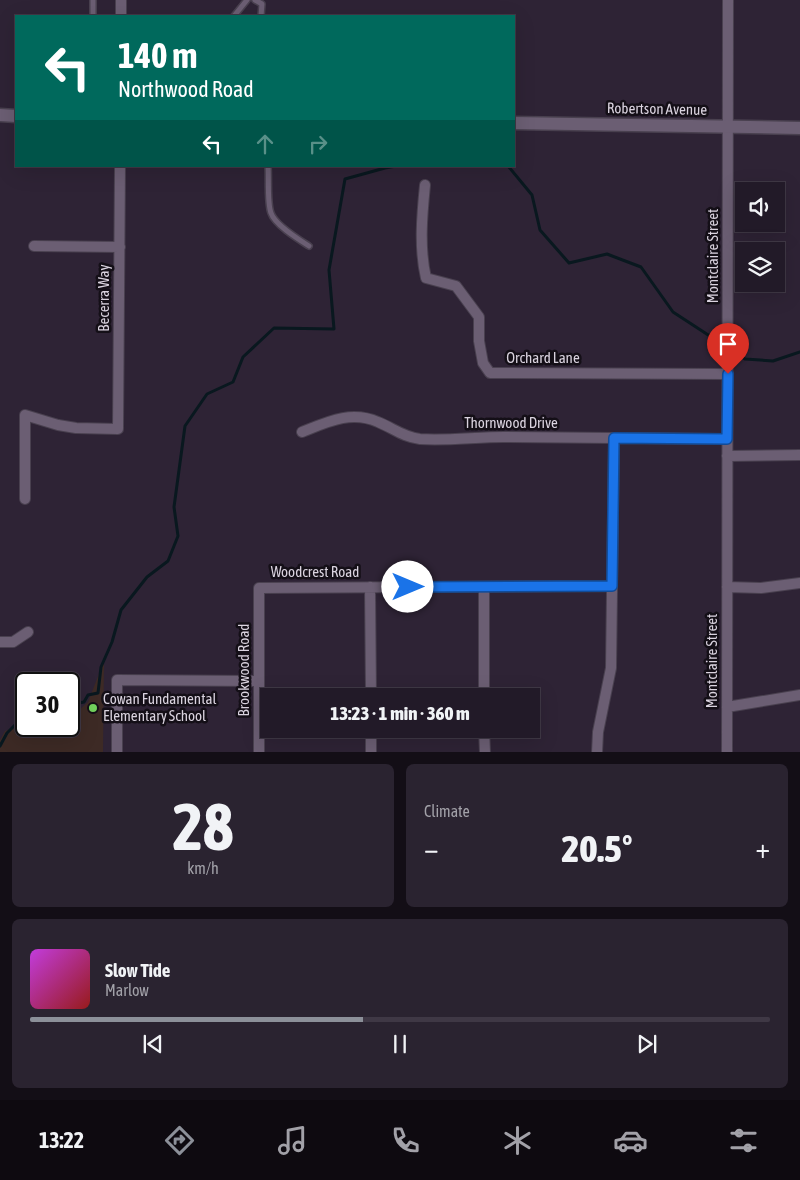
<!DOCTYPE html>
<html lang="en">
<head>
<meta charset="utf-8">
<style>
  body { margin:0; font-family:"Asap Condensed",sans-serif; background:#2a2330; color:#f1f3f6; height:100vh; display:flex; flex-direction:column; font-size:19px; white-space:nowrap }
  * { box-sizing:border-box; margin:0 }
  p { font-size:16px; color:#a2a1a8 }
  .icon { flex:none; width:28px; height:28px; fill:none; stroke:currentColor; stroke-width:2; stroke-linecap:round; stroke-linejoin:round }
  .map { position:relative; height:752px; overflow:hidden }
  .panel { display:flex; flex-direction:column; gap:12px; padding:12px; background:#130e16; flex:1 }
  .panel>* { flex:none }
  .top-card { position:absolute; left:15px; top:15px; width:500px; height:152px; border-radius:0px; box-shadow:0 5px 20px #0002,0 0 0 1px #3f3845; background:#00695c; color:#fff; overflow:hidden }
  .tools { position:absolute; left:735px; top:182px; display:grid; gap:10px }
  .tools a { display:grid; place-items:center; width:50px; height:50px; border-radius:0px; background:#221a28; box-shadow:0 5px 20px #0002,0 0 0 1px #3f3845; font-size:25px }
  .speed { position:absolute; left:15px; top:672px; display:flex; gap:10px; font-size:25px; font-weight:700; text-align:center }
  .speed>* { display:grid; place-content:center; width:65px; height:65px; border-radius:50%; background:#221a28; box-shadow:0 5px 20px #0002,0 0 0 1px #3f3845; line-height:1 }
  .speed .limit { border:2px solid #111; border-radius:8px; background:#fff; color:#111 }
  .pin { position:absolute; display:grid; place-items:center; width:42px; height:42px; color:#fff; margin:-51px -21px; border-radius:50% 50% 50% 0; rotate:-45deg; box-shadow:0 0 5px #0007 }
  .pin .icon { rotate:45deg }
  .me { position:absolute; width:55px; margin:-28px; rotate:90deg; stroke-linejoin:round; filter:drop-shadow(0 0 4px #0008) }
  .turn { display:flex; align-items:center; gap:18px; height:105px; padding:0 20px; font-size:22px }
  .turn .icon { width:65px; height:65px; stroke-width:2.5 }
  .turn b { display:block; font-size:35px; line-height:42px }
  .lanes { display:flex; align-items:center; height:48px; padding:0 20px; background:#0003; justify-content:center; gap:25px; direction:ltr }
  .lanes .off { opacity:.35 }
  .big { font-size:38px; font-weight:800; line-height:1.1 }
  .panel .card { flex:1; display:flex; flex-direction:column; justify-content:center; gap:8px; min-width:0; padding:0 18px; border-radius:8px; background:#2a2330 }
  .panel .dial { align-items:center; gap:0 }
  .dial b { font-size:65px; line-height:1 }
  .song { display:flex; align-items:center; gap:15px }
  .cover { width:60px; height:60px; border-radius:8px; background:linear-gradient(135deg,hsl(290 70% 55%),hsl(0 70% 35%)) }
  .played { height:5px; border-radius:2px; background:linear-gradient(90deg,#8c9099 45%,#3f3845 45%) }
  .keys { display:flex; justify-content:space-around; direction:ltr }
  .heat { display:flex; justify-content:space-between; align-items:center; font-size:28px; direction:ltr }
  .panel .tiles { flex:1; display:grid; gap:12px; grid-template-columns:1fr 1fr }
  .card:last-child { grid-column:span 2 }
  .trip { position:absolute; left:260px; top:688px; width:280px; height:50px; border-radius:0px; background:#221a28; box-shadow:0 5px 20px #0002,0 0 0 1px #3f3845; font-weight:800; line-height:50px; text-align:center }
  .menu { display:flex; height:80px; justify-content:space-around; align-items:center; background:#0e0a10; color:#a2a1a8 }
  .menu .icon { width:35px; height:35px }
  .menu .selected { color:#8c9099 }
  .menu b { font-size:22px; color:#f1f3f6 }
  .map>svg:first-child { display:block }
</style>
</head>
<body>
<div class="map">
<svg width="800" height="753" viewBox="0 0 800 753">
  <rect width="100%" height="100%" fill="#2e2335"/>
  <!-- education -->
  <path fill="#3d2a25" d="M104,661L103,752H0V740L5,731L26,723V726H69V714H75L88,702Z"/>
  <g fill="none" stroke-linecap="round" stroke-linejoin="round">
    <!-- stream -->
    <path stroke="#09181f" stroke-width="3" d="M508,166L532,195L540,230L569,263L607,254L641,267L673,312L745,359L773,361L800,352
      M69,705L84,702L88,695L98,693L101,667L112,642L121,610L147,577L168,561L178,536L174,507L185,426L207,394L233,382L243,357L274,328L334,329L329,270L345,179L385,168L396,166
      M0,746L7,733L26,714"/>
    <!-- service casing -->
    <g stroke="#49404f" stroke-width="8">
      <path id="service" d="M255,0L262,4L261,16
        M93,16V0
        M234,16L247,0
        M268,166C269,178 267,203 271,213C275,225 298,239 309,246"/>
    </g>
    <!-- minor casing -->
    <g stroke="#49404f" stroke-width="12">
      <path id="minor" d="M121,16V0
        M425,185C422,215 419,248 426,278L456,286L479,317V341L483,363L490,373L728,374
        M34,246L120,247
        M302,432C327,422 351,410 378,422C393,428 403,437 420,439C445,441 477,437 504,437C578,438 653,438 727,439
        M727,456L800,455
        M25,499V415L58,425L76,428L118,429L120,166
        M370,587L371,696
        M484,587V696
        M727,587L761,588L800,583
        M0,642H13L28,632
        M727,707L800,695
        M371,729V753
        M484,729L485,753
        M117,753V680L259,681
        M259,753V588L612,586
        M597,753L598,732L611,668L614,438
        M727,753L728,0"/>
    </g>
    <!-- tertiary casing -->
    <g stroke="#49404f" stroke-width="15">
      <path id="tertiary" d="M0,115L16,116
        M514,123L800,128"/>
    </g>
    <!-- service -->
    <use href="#service" stroke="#6b5e73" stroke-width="5"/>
    <!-- minor -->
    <use href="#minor" stroke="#6b5e73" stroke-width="10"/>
    <!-- tertiary -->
    <use href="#tertiary" stroke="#6b5e73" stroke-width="12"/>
  </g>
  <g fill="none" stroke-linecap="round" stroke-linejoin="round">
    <!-- route casing -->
    <g stroke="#114b97" stroke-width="12">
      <path id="route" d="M408,587L612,586L614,438L727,439L728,374"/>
    </g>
    <!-- route -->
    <use href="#route" stroke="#1a73e8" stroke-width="9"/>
  </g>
  <!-- markers -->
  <circle fill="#73d25d" stroke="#140f17" stroke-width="2" cx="93" cy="708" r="5"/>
  <g text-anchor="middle" stroke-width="5" stroke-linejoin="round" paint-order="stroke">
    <!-- street labels -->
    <g font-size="15" fill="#dad3df" stroke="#140f17">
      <text transform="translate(657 109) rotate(1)" y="5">Robertson Avenue</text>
      <text transform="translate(713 256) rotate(-90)" y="5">Montclaire Street</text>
      <text transform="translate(104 298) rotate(-90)" y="5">Becerra Way</text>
      <text x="543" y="363">Orchard Lane</text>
      <text x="511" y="428">Thornwood Drive</text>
      <text x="315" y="577">Woodcrest Road</text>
      <text transform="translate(712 661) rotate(-90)" y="5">Montclaire Street</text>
      <text transform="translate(244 670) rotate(-90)" y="5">Brookwood Road</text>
    </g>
    <!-- poi labels -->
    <g font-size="15" fill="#dad3df" stroke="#140f17" text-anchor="start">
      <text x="103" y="704">Cowan Fundamental<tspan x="103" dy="17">Elementary School</tspan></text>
    </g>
  </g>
</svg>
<div class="tools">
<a><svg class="icon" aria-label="sound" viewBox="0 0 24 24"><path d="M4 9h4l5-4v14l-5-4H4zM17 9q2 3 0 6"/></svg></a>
<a><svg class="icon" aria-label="layers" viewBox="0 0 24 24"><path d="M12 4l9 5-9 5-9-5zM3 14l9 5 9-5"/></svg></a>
</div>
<div class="speed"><div class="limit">30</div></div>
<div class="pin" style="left:728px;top:374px;background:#d93025"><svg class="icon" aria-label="arrive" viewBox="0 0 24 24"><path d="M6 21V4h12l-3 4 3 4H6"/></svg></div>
<svg class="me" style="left:408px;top:587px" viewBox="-20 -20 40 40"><circle r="19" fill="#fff"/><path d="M0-13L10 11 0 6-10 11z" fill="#1a73e8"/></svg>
<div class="trip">13:23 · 1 min · 360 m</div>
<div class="top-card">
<div class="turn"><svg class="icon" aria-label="left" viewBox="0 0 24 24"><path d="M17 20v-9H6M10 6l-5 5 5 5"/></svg><div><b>140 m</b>Northwood Road</div></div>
<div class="lanes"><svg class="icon" aria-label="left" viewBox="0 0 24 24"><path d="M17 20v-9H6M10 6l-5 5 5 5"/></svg><svg class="icon off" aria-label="ahead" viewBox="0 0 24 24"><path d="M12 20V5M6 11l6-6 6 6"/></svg><svg class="icon off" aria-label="right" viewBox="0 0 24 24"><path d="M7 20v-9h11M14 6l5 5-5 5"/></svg></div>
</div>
</div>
<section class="panel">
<div class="tiles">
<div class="card dial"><b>28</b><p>km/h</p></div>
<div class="card"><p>Climate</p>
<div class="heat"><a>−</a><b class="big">20.5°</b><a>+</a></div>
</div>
<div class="card">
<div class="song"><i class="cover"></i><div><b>Slow Tide</b><p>Marlow</p></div></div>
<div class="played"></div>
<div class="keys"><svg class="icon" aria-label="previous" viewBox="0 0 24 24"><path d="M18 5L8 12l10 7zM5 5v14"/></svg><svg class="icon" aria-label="pause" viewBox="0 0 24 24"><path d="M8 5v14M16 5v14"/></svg><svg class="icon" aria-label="next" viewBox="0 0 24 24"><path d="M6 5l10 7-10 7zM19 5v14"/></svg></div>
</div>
</div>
</section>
<nav class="menu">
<b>13:22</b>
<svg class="icon selected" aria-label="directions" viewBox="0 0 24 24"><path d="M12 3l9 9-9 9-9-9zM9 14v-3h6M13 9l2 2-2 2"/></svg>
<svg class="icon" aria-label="music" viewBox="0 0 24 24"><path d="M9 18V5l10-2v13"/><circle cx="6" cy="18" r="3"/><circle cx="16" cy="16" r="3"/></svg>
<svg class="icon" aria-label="phone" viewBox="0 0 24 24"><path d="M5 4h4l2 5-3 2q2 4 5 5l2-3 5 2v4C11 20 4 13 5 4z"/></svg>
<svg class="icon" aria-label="climate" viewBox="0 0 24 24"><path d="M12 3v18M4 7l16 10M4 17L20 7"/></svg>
<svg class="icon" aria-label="car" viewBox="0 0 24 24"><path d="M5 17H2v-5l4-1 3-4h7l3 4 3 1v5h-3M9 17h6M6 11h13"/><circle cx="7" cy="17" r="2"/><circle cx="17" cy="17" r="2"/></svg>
<svg class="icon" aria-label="filters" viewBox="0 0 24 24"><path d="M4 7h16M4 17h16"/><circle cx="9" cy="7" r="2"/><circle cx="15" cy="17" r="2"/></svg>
</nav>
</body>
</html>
